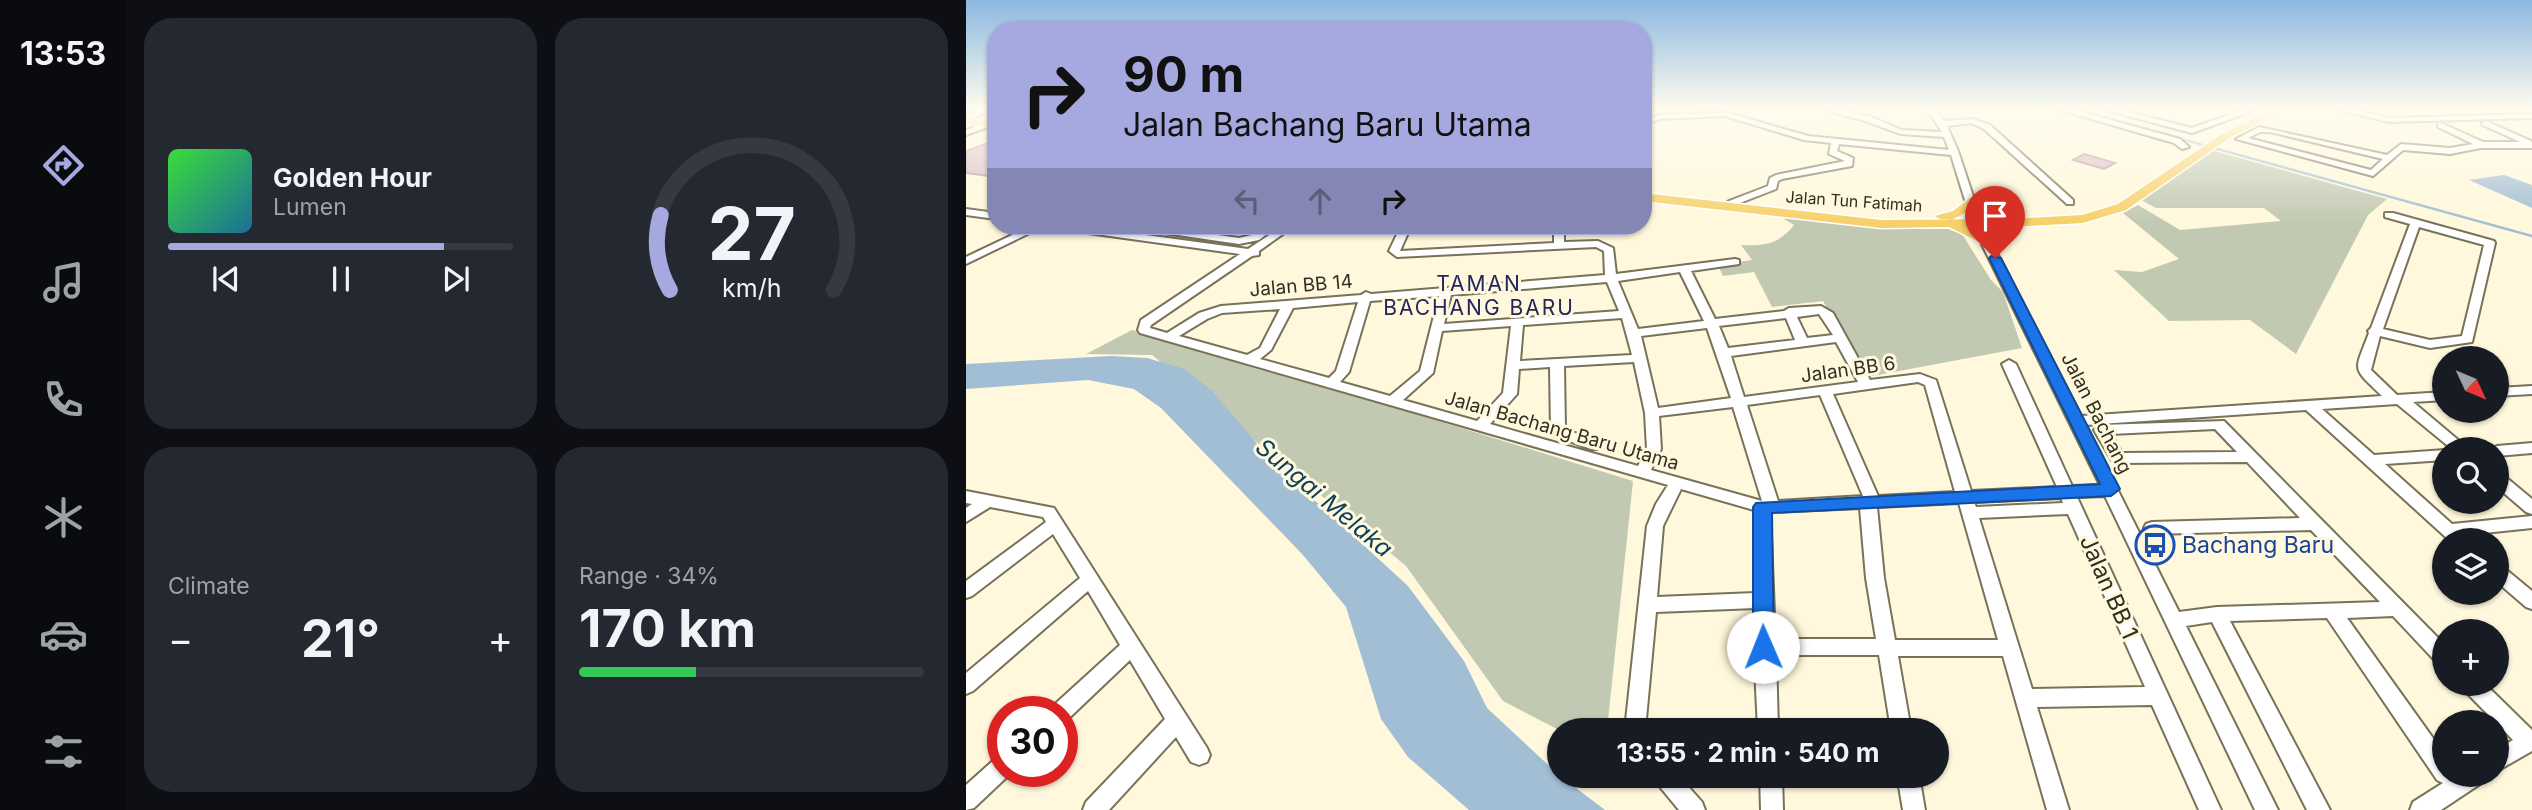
<!DOCTYPE html>
<html lang="en">
<head>
<meta charset="utf-8">
<style>
  body { margin:0; font-family:Inter,sans-serif; background:#242831; color:#f1f3f6; height:100vh; display:flex; flex-direction:column; font-size:26px; white-space:nowrap }
  * { box-sizing:border-box; margin:0 }
  p { font-size:23px; color:#9ea1a6 }
  .icon { flex:none; width:38px; height:38px; fill:none; stroke:currentColor; stroke-width:2; stroke-linecap:round; stroke-linejoin:round }
  .map { position:relative; flex:1; overflow:hidden }
  .panel { display:flex; flex-direction:column; gap:18px; padding:18px; background:#0d0f14; width:840px }
  .panel>* { flex:none }
  .top-card { position:absolute; left:21px; top:21px; width:665px; height:214px; border-radius:28px; box-shadow:0 2px 5px #0004; background:#a6a9e0; color:#111; overflow:hidden }
  .needle { width:46px; rotate:134deg }
  .tools { position:absolute; left:1466px; top:346px; display:grid; gap:14px }
  .tools a { display:grid; place-items:center; width:77px; height:77px; border-radius:50%; background:#171b24; box-shadow:0 2px 5px #0004; font-size:35px }
  .speed { position:absolute; left:21px; top:696px; display:flex; gap:14px; font-size:35px; font-weight:700; text-align:center }
  .speed>* { display:grid; place-content:center; width:91px; height:91px; border-radius:50%; background:#171b24; box-shadow:0 2px 5px #0004; line-height:1 }
  .speed .limit { border:10px solid #d22; background:#fff; color:#111 }
  .pin { position:absolute; display:grid; place-items:center; width:60px; height:60px; color:#fff; margin:-72px -30px; border-radius:50% 50% 50% 0; rotate:-45deg; box-shadow:0 0 7px #0007 }
  .pin .icon { rotate:45deg }
  .me { position:absolute; width:77px; margin:-38px; rotate:359deg; stroke-linejoin:round; filter:drop-shadow(0 0 5px #0008) }
  .turn { display:flex; align-items:center; gap:24px; height:147px; padding:0 21px; font-size:32px }
  .turn .icon { width:91px; height:91px; stroke-width:2.5 }
  .turn b { display:block; font-size:49px; line-height:60px }
  .lanes { display:flex; align-items:center; height:66px; padding:0 21px; background:#0003; justify-content:center; gap:35px; direction:ltr }
  .lanes .off { opacity:.35 }
  .big { font-size:52px; font-weight:700; line-height:1.1 }
  .panel .card { flex:1; display:flex; flex-direction:column; justify-content:center; gap:10px; min-width:0; padding:0 24px; border-radius:28px; background:#242831 }
  .panel .dial { align-items:center; gap:0 }
  .dial svg { height:182px; overflow:visible; fill:none; stroke:#363941; stroke-width:7; stroke-linecap:round; text-anchor:middle }
  .dial text { fill:#f1f3f6; stroke:none }
  .song { display:flex; align-items:center; gap:21px }
  .cover { width:84px; height:84px; border-radius:10px; background:linear-gradient(135deg,hsl(120 70% 55%),hsl(200 70% 35%)) }
  .played { height:7px; border-radius:4px; background:linear-gradient(90deg,#a6a9e0 80%,#363941 80%) }
  .keys { display:flex; justify-content:space-around; direction:ltr }
  .heat { display:flex; justify-content:space-between; align-items:center; font-size:38px; direction:ltr }
  .charge { height:10px; border-radius:5px; background:linear-gradient(90deg,#34c759 34%,#363941 0) }
  .panel .tiles { flex:1; display:grid; gap:18px; grid-template-columns:repeat(2,1fr) }
  .trip { position:absolute; left:581px; top:718px; width:402px; height:70px; border-radius:35px; background:#171b24; box-shadow:0 2px 5px #0004; font-weight:700; line-height:70px; text-align:center }
  main { display:flex; flex:1; min-height:0 }
  .menu { display:flex; flex-direction:column; width:126px; justify-content:space-around; align-items:center; background:#090b0e; color:#9ea1a6 }
  .menu .icon { width:49px; height:49px }
  .menu .on { color:#a6a9e0 }
  .menu b { font-size:32px; color:#f1f3f6 }
  .map>svg:first-child { display:block }
</style>
</head>
<body>
<main>
<nav class="menu">
<b>13:53</b>
<svg class="icon on" aria-label="directions" viewBox="0 0 24 24"><path d="M12 3l9 9-9 9-9-9zM9 14v-3h6M13 9l2 2-2 2"/></svg>
<svg class="icon" aria-label="music" viewBox="0 0 24 24"><path d="M9 18V5l10-2v13"/><circle cx="6" cy="18" r="3"/><circle cx="16" cy="16" r="3"/></svg>
<svg class="icon" aria-label="phone" viewBox="0 0 24 24"><path d="M5 4h4l2 5-3 2q2 4 5 5l2-3 5 2v4C11 20 4 13 5 4z"/></svg>
<svg class="icon" aria-label="climate" viewBox="0 0 24 24"><path d="M12 3v18M4 7l16 10M4 17L20 7"/></svg>
<svg class="icon" aria-label="car" viewBox="0 0 24 24"><path d="M5 17H2v-5l4-1 3-4h7l3 4 3 1v5h-3M9 17h6M6 11h13"/><circle cx="7" cy="17" r="2"/><circle cx="17" cy="17" r="2"/></svg>
<svg class="icon" aria-label="filters" viewBox="0 0 24 24"><path d="M4 7h16M4 17h16"/><circle cx="9" cy="7" r="2"/><circle cx="15" cy="17" r="2"/></svg>
</nav>
<section class="panel">
<div class="tiles">
<div class="card">
<div class="song"><i class="cover"></i><div><b>Golden Hour</b><p>Lumen</p></div></div>
<div class="played"></div>
<div class="keys"><svg class="icon" aria-label="previous" viewBox="0 0 24 24"><path d="M18 5L8 12l10 7zM5 5v14"/></svg><svg class="icon" aria-label="pause" viewBox="0 0 24 24"><path d="M8 5v14M16 5v14"/></svg><svg class="icon" aria-label="next" viewBox="0 0 24 24"><path d="M6 5l10 7-10 7zM19 5v14"/></svg></div>
</div>
<div class="card dial"><svg viewBox="0 0 100 80">
<path d="M14 69A42 42 0 1 1 86 69"/>
<path d="M14 69A42 42 0 0 1 10 36" stroke="#a6a9e0"/>
<text x="50" y="56" font-size="32" font-weight="700">27</text>
<text x="50" y="72" font-size="11">km/h</text>
</svg></div>
<div class="card"><p>Climate</p>
<div class="heat"><a>−</a><b class="big">21°</b><a>+</a></div>
</div>
<div class="card"><p>Range · 34%</p><b class="big">170 km</b><div class="charge"></div></div>
</div>
</section>
<div class="map">
<svg width="1566" height="810" viewBox="0 0 1566 810">
  <rect width="100%" height="100%" fill="#fff8dc"/>
  <!-- green -->
  <path fill="#c1c9b2" d="M1245,150L1421,199L1402,215L1330,354L1284,320L1203,321L1148,270L1176,272L1213,259L1157,213L1172,205L1214,230L1315,221L1298,208H1190L1175,200Z
    M815,217L923,229H982L996,234L1025,280L1037,292L1056,348L901,377L857,301L806,307L788,272L757,276L752,265L786,260L775,245C799,246 813,244 828,225Z
    M166,330L291,365L667,481L641,730H593L537,701L440,566L186,355L120,354Z"/>
  <!-- water -->
  <path fill="#a1bed4" d="M1538,175L1566,185V208L1503,180Z
    M145,356L181,358L219,369L246,391L306,461L442,586L498,661L521,708L593,775L639,810H503L442,757L415,719L380,607L337,555L195,408L168,389L122,380L0,389V364Z"/>
  <g fill="none" stroke-linecap="round" stroke-linejoin="round">
    <!-- stream -->
    <path stroke="#a1bed4" stroke-width="2.5" d="M1107,109L1566,236"/>
  </g>
  <!-- building -->
  <path fill="#d7b9c4" stroke="#b699a4" stroke-width="2" d="M30,140V177L0,173V151Z
    M1118,154L1149,163L1138,169L1107,160Z"/>
  <g fill="none" stroke-linecap="round" stroke-linejoin="round">
    <!-- minor casing -->
    <g stroke="#777259" stroke-width="4">
      <path id="minor" d="M13,109H24L5,120H0V116Z
        M855,109H871L905,117L936,130L976,132L961,109H969L978,121L1006,119L1024,125L1107,200V204H1101L1018,129L1005,123L981,126L992,151L1017,226L1115,416L1416,396C1385,366 1388,373 1403,333L1402,331L1405,328L1444,224L1419,217V213H1427L1528,241L1529,243L1506,342L1464,348L1414,336L1405,370L1431,395L1479,392V400L1447,402L1504,450H1487L1431,404L1356,409L1408,455L1479,450V460L1419,464L1486,524L1566,516V528L1499,535L1503,541H1484L1340,410L1119,425L1213,612L1251,607L1414,602L1345,530L1186,534L1180,532L1178,528L1180,524L1186,522L1334,518L1281,462L1152,463L1147,462L1128,430L1135,425L1258,421L1479,645V666L1472,664L1427,616L1381,618L1479,755V775H1520L1517,782L1475,810H1444L1447,802L1477,783L1471,780L1361,618L1264,621L1364,810H1341L1246,622L1220,626L1312,810H1289L1139,496L1111,497L1255,810H1233L1186,705L1071,707L1103,810H1081L1037,656H932L945,730H925L913,655H810L812,730H792L788,647L790,608L690,612L679,730H659L681,526L690,504L702,485L174,333L172,330L175,320L274,254L93,229L88,226H114L282,249L317,226H328L293,251V255L286,256L185,325L184,328L201,333L233,313L255,306L395,295L400,292L405,294L639,275L638,251L630,247L431,257L423,251L435,226H445L434,251L588,243V226H598V242L632,241L647,248L650,274L769,259L773,260V264L725,271L749,319L818,311L823,308L855,306L867,313L904,380L954,374L970,380L1005,491L1091,487L1036,364L1043,360L1050,364L1106,486L1134,485L1007,226L985,155L873,144L871,151L887,158L886,166L816,179L812,181L810,189L766,206L761,203L763,201L802,186L804,178L810,175L879,161L863,154L865,143L838,140L759,116L694,119L677,125V120L693,115L759,112L842,136L983,150L978,137L935,134L899,121ZM1453,227L1518,245L1496,336L1464,340L1417,329ZM714,272L738,321L672,329L652,281ZM641,282L653,311L478,324L485,295ZM473,296L454,371L424,396L374,382L383,372L404,301ZM392,302L370,371L363,378L294,359L305,350L327,308ZM314,309L294,348L281,355L213,336L241,319L256,313ZM853,314L867,335L841,338L831,317ZM656,318L666,355L554,361L557,325ZM820,318L829,340L762,348L753,326ZM545,326L537,393L511,421L437,400L467,373L476,331ZM741,328L765,398L692,408L675,336ZM870,342L892,382L778,397L765,356ZM668,362L679,413L681,449L672,466L524,424L551,394L553,369L584,367L585,432L587,435L625,449H635L637,446L635,443L599,429L598,366ZM952,382L959,385L989,492L912,496L867,394ZM854,395L897,496L812,501L781,405ZM767,407L796,501L685,470L695,449L693,416ZM1249,429L1271,452L1156,453L1145,434ZM715,489L788,510L789,593L691,597L697,526ZM1095,498L1097,503L1010,507L1008,502ZM993,503L1032,640H929L918,578L911,507ZM894,508L900,578L910,639H809L804,512ZM1102,514L1179,687L1066,689L1013,518Z
        M1091,109H1105L1214,139L1223,147L1216,149L1208,143Z
        M1136,109H1151L1226,128L1279,109L1289,110L1226,133Z
        M1369,109H1385L1423,118L1566,114V118L1423,122Z
        M1520,121L1563,140L1566,142V148H1515L1484,154L1437,150L1407,176L1270,139L1293,127L1421,155L1435,144L1484,148L1507,144L1472,127V123H1475L1517,142H1554L1517,125L1516,123ZM1294,132H1304L1417,159L1405,170L1282,138Z
        M20,123L27,125L0,135V130Z
        M0,209L30,213V219L0,215Z
        M65,226H78L0,264V257Z
        M165,226H189L273,238L286,235L301,227L306,230L293,240L273,244L170,229Z
        M1566,386V394L1531,396V388Z
        M1566,443V453L1531,456V450H1524L1531,446Z
        M1531,473L1536,474L1566,499V514L1560,512L1531,487Z
        M0,491L88,508L241,748L244,755L241,762L233,765L225,762L210,737L143,810H117L120,802L199,719L164,660L102,719L96,721V712H85L88,705L154,645L122,591L7,691L0,694V673L114,578L87,534L6,596L0,598V581L80,522L77,517L24,507L0,522V508L6,504L0,503Z
        M1531,565L1537,567L1566,591V609L1560,607L1531,582Z
        M1495,684H1519L1566,730V751L1531,771V749L1547,740L1498,690Z
        M37,756V772L45,773L8,808L0,810V785L29,759Z
        M687,775H712L736,802L739,810H713L690,782Z
        M794,775H816L817,810H795Z
        M931,775H953L959,810H937Z"/>
    </g>
    <!-- major casing -->
    <g stroke="#fff" stroke-width="3">
      <path id="major" d="M1309,109H1323L1265,137L1160,210L1117,223L1046,227L1031,232L1026,245L1021,246L983,227L915,228L677,201V193L915,220L1038,219L1019,216L1005,208C995,217 980,225 969,216L987,211L1004,198L1027,210L1044,213L1046,216L1041,219L1116,215L1152,204L1257,133ZM1000,227H1022L1017,235Z
        M0,118L30,121V127L0,124Z"/>
    </g>
    <!-- minor -->
    <use href="#minor" fill="#fff" fill-rule="evenodd"/>
    <!-- major -->
    <use href="#major" fill="#f6d16a" fill-rule="evenodd"/>
  </g>
  <!-- sky -->
  <linearGradient id="sky" x2="0" y2="1"><stop stop-color="#8bb8e0"/><stop offset="0.49" stop-color="#fffcef"/><stop offset="1" stop-color="#fffcef" stop-opacity="0"/></linearGradient>
  <rect width="1566" height="223" fill="url(#sky)"/>
  <!-- route -->
  <path fill="#1a73e8" stroke="#114b97" stroke-width="2" d="M1025,256L1035,258L1154,489L1145,496L806,513L808,647L805,654L797,656L790,654L787,647V507L790,503L1134,484L1023,258Z"/>
  <!-- icons -->
  <defs>
    <g id="bus-ring" transform="scale(2.0125)"><circle r="9.5" fill="#fff8dc" stroke="#1a4fb4" stroke-width="1.5"/><path d="M-5-6H5V4H4V6H2V4H-2V6H-4V4H-5ZM-3.5-4V0h7V-4ZM-3.5 1.2v1.5H-2V1.2ZM2 1.2v1.5H3.5V1.2Z" fill="#1a4fb4"/></g>
  </defs>
  <g fill-rule="evenodd">
    <use href="#bus-ring" x="1189" y="545"/>
  </g>
  <g text-anchor="middle" stroke-width="6" stroke-linejoin="round" paint-order="stroke">
    <!-- far-street labels -->
    <g font-size="16" fill="#312f24" stroke="#fff8dc">
      <text transform="translate(888 201) rotate(4)" y="6">Jalan Tun Fatimah</text>
    </g>
    <!-- street labels -->
    <g font-size="19" fill="#312f24" stroke="#fff8dc">
      <text transform="translate(335 285) rotate(-5)" y="7">Jalan BB 14</text>
      <text transform="translate(882 369) rotate(-8)" y="7">Jalan BB 6</text>
      <text transform="translate(1131 413) rotate(63)" y="7">Jalan Bachang</text>
      <text transform="translate(596 430) rotate(16)" y="7">Jalan Bachang Baru Utama</text>
    </g>
    <!-- neighbourhood labels -->
    <g font-size="21" letter-spacing="2" fill="#23265f" stroke="#fff8dc">
      <text x="513" y="291">TAMAN<tspan x="513" dy="24">BACHANG BARU</tspan></text>
    </g>
    <!-- near-transit labels -->
    <g font-size="23" fill="#164399" stroke="#fff8dc" text-anchor="start">
      <text x="1216" y="553">Bachang Baru</text>
    </g>
    <!-- near-street labels -->
    <g font-size="23" fill="#312f24" stroke="#fff8dc">
      <text transform="translate(1143 587) rotate(66)" y="8">Jalan BB 1</text>
    </g>
    <!-- near-water labels -->
    <g font-size="24" font-style="italic" fill="#0c3e5e" stroke="#fff8dc">
      <text transform="translate(358 498) rotate(40)" y="8">Sungai Melaka</text>
    </g>
  </g>
</svg>
<div class="tools">
<a><svg class="needle" viewBox="-14 -14 28 28"><path d="M0-13l5 13h-10z" fill="#e53935"/><path d="M0 13l5-13h-10z" fill="#9ea1a6"/></svg></a>
<a><svg class="icon" aria-label="search" viewBox="0 0 24 24"><circle cx="10" cy="10" r="6"/><path d="M15 15l6 6"/></svg></a>
<a><svg class="icon" aria-label="layers" viewBox="0 0 24 24"><path d="M12 4l9 5-9 5-9-5zM3 14l9 5 9-5"/></svg></a>
<a>+</a>
<a>−</a>
</div>
<div class="speed"><div class="limit">30</div></div>
<div class="pin" style="left:1029px;top:258px;background:#d93025"><svg class="icon" aria-label="arrive" viewBox="0 0 24 24"><path d="M6 21V4h12l-3 4 3 4H6"/></svg></div>
<svg class="me" style="left:797px;top:647px" viewBox="-20 -20 40 40"><circle r="19" fill="#fff"/><path d="M0-13L10 11 0 6-10 11z" fill="#1a73e8"/></svg>
<div class="trip">13:55 · 2 min · 540 m</div>
<div class="top-card">
<div class="turn"><svg class="icon" aria-label="right" viewBox="0 0 24 24"><path d="M7 20v-9h11M14 6l5 5-5 5"/></svg><div><b>90 m</b>Jalan Bachang Baru Utama</div></div>
<div class="lanes"><svg class="icon off" aria-label="left" viewBox="0 0 24 24"><path d="M17 20v-9H6M10 6l-5 5 5 5"/></svg><svg class="icon off" aria-label="ahead" viewBox="0 0 24 24"><path d="M12 20V5M6 11l6-6 6 6"/></svg><svg class="icon" aria-label="right" viewBox="0 0 24 24"><path d="M7 20v-9h11M14 6l5 5-5 5"/></svg></div>
</div>
</div>
</main>
</body>
</html>
